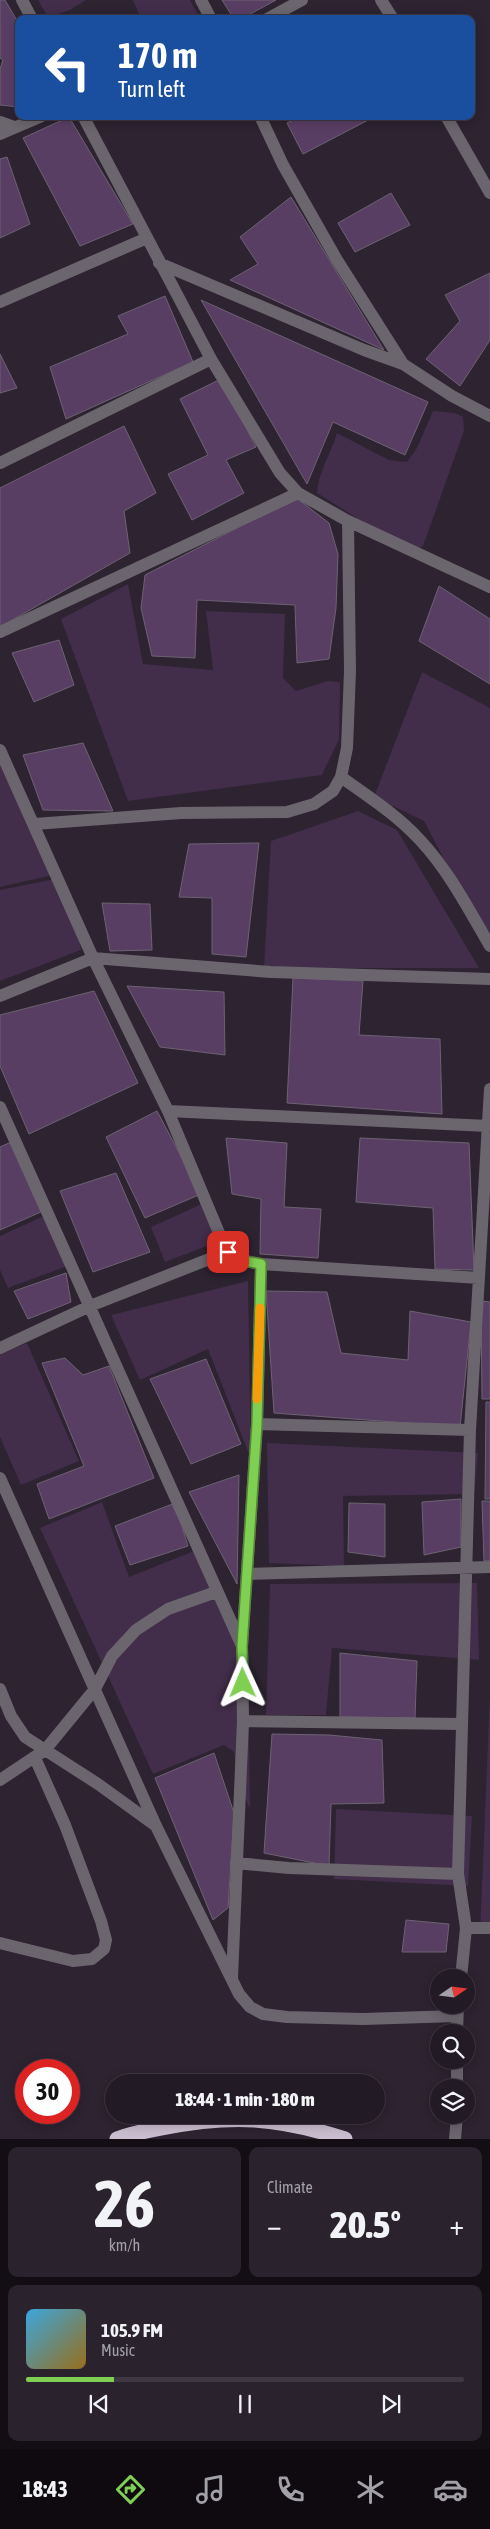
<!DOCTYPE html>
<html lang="en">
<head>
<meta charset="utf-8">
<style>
  body { margin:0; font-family:"Asap Condensed",sans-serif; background:#2a232d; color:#f1f3f6; height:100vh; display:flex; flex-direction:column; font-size:19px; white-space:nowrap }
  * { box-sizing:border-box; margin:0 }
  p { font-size:16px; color:#a2a1a7 }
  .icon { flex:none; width:28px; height:28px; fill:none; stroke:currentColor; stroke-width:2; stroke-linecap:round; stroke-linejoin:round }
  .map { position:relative; height:2139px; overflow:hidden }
  .details { display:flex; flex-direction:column; gap:8px; padding:8px; background:#130e14; flex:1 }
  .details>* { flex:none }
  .top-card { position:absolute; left:15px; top:15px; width:460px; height:105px; border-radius:10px; box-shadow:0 2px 12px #0003,0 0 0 1px #3f3842; background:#1a4fa0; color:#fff; overflow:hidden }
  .needle { width:32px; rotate:76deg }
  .controls { position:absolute; left:430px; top:1969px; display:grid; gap:10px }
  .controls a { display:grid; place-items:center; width:45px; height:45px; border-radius:50%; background:#221a25; box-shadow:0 2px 12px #0003,0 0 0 1px #3f3842; font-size:25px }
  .speed { position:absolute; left:15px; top:2059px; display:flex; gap:10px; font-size:25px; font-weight:700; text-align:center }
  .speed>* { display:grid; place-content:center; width:65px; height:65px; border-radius:50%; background:#221a25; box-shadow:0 2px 12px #0003,0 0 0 1px #3f3842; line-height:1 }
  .speed .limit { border:8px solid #d22; background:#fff; color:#111 }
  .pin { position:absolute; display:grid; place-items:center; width:42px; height:42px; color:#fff; margin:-21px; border-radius:10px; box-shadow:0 2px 8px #0006 }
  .me { position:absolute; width:55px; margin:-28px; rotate:359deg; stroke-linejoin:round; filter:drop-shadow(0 0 4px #0008) }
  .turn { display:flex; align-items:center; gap:18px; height:105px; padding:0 20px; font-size:22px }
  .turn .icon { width:65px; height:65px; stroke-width:2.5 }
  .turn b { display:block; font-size:35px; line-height:42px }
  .big { font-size:38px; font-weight:800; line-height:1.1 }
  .details .widget { flex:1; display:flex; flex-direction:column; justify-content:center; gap:8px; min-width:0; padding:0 18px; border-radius:10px; background:#2a232d }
  .details .dial { align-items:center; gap:0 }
  .dial b { font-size:65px; line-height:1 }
  .song { display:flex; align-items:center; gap:15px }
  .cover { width:60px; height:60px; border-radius:8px; background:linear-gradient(135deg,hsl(200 70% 55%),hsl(40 70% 35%)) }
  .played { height:5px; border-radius:2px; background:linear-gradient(90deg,#7fd052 20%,#3f3842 20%) }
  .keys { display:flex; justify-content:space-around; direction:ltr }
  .heat { display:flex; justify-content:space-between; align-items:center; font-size:28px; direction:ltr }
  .details .tiles { flex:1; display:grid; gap:8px; grid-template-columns:1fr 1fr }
  .widget:last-child { grid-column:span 2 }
  .trip { position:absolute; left:105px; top:2074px; width:280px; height:50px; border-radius:25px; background:#221a25; box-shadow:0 2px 12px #0003,0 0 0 1px #3f3842; font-weight:800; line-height:50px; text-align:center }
  .menu { display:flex; height:80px; justify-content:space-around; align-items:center; background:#0e0a0f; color:#a2a1a7 }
  .menu .icon { width:35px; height:35px }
  .menu .selected { color:#7fd052 }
  .menu b { font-size:22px; color:#f1f3f6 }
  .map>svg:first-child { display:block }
</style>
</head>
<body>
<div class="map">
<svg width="490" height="2139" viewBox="0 0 490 2139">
  <rect width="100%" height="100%" fill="#2d2331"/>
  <!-- green -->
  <path fill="#422d4a" d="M38,0H86L70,10L48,17Z
    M133,0H190L200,19H141Z
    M433,411L455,413L463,417L464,431L423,546L411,552L317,493C318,473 331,453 337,433L389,460L407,462L417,448Z
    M128,584L143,664L213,670L206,611L285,614L283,678L296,691L328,681L340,682L339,739L322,775L128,801L61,619Z
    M422,672L490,708V947L424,821L374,797Z
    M0,759L53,875L0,887Z
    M358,811L397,830L479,968H264L271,841Z
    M55,879L76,925L81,950L0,981V890Z
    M206,1202L220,1241L165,1262L151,1227Z
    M48,1214L70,1265L8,1288L0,1270V1236Z
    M248,1281L251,1459L208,1349L140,1380L111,1315Z
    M27,1343L79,1461L21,1485L0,1437V1354Z
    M267,1443L478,1453L474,1494L343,1496L344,1566L269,1563Z
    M102,1502L129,1577L194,1551L248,1669L250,1809L238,1782L234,1752L224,1745L153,1774L40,1528Z
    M477,1583L479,1660L332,1648L326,1715H266L270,1584Z
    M490,1694V1934H480Z
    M336,1809L472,1816L468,1886L334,1879Z"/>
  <!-- building -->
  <path fill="#593e64" stroke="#6d6272" d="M0,0H5L19,24V107L0,105V69L3,60L0,58Z
    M222,0H276L241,19H234Z
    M302,116H376L303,154L287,123Z
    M69,117L133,224L80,246L23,138Z
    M7,157L30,224L0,238V159Z
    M391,193L410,225L355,252L338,223Z
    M291,197L384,350L230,280L258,264L240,237Z
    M490,273V340L460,386L426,359L460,321L445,295Z
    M165,296L193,362L66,419L50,367L128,334L118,316Z
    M201,300L428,402L405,455L333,422L307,484Z
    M0,354L17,388L0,393Z
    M221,379L256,447L226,460L244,493L192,520L168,474L208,455L180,399Z
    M124,426L156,493L124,511L130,553L0,627V488Z
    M298,499L329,523L338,554L336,608L329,659L297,663L295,605L197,600L195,658L152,656L141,608L145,575L239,527Z
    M439,586L490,619V684L419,641Z
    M59,640L74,685L34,702L12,653Z
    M83,743L113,811L43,810L23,755Z
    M259,843L246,957L212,954V898L179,897L189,844Z
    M102,903L150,904L152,950L110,951Z
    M293,978L363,981L359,1035L440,1039L442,1114L287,1103Z
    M127,986L224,992L225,1055L160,1047Z
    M94,991L138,1083L29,1134L0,1066V1015Z
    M157,1111L201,1194L145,1218L106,1137Z
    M226,1138L287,1143L284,1207L321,1209L318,1258L260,1254L261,1199L232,1194Z
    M360,1138L469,1143L474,1270L435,1269L433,1208L356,1202Z
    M11,1142L43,1211L0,1230V1147Z
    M116,1173L150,1252L93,1272L60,1191Z
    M66,1273L71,1302L28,1319L14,1291Z
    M266,1291L327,1292L341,1353L408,1360L410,1311L471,1322L460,1427L274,1413Z
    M481,1301L490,1302V1399H482Z
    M65,1358L83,1375L109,1366L154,1478L49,1519L37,1484L84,1466L42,1363Z
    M206,1359L241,1444L191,1464L150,1379Z
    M486,1402H490V1499H485Z
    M239,1475L237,1584L189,1492Z
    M461,1499V1547L424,1555L422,1502Z
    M482,1501H490V1561H484Z
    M175,1503L188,1546L130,1565L115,1526Z
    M349,1503L385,1504V1557L348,1552Z
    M340,1653L417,1661L415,1718L340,1717Z
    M272,1734L329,1735L382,1740L384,1803L331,1804L329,1866L264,1853Z
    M214,1753L234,1813L228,1908L213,1920L155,1778Z
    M406,1920L449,1924L446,1952H402Z"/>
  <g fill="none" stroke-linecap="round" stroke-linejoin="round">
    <!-- street -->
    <path stroke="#6b666d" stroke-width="12" d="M22,0L32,19
      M201,0L211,19
      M381,0L393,19
      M267,19L302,0
      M83,116L211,359L280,473L298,493L348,521L490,587
      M260,116L283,165L337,260L403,364L452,396L490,416
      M446,116L490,193
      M0,122L14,127
      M0,134L42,116
      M159,263L364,350L403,364
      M0,302L147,238
      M0,463L211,359
      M0,632L298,493
      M0,750L93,958L168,1111L227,1252L240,1260L261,1264L479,1278
      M341,777C369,797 397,815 420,840C449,871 469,910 490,946
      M35,824L181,813L287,812L314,804L333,791L341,777L347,748L350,671L348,521
      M0,996L93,958L271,972L490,979
      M0,1107L242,1646L243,1721L232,1978
      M168,1111L488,1126
      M0,1348L90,1306L227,1252
      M257,1424L470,1430
      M0,1478L156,1826L239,1994L250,2007L263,2014L287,2017L363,2019L457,2016
      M247,1574L490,1567
      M242,1646L257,1424L261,1264
      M0,1689L11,1716L25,1737L98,1784L156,1826
      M243,1721L462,1724
      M0,1780L45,1750L95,1689L112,1656L136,1630L168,1609L216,1592
      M236,1863L289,1868L458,1874
      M466,1928H490
      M0,1943L73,1961L92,1959L104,1949L106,1940L101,1921L65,1825L35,1758
      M461,1978L466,1928L458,1874L470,1430L490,1089
      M457,2032L458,2005
      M457,2088V2060
      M455,2139L457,2115"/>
    <!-- highway -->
    <path stroke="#cabdcf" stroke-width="15" d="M117,2139C132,2133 147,2131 162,2128C232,2114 277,2117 345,2139"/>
  </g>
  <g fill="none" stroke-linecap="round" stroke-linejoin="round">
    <!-- route casing -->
    <g stroke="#538735" stroke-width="12">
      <path id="route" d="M228,1252L240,1260L261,1264L257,1424L242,1646L243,1683"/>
    </g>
    <!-- route -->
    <use href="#route" stroke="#7fd052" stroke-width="9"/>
    <!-- slow -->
    <path stroke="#f59e0b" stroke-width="9" d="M257,1399L260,1308"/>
  </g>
</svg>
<div class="controls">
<a><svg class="needle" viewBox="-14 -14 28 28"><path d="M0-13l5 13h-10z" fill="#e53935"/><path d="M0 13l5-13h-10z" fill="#a2a1a7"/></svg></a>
<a><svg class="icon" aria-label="search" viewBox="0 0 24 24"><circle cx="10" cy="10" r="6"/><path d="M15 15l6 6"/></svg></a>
<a><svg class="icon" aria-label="layers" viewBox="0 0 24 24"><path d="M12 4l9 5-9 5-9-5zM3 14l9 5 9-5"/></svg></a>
</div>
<div class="speed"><div class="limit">30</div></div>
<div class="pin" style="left:228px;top:1252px;background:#d93025"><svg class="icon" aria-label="arrive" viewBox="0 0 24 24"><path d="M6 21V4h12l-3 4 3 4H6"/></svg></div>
<svg class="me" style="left:243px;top:1683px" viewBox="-20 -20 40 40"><path d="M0-17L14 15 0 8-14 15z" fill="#7fd052" stroke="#fff" stroke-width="4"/></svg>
<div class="trip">18:44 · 1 min · 180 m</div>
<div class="top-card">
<div class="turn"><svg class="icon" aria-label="left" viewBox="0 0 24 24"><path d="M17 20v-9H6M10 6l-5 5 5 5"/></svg><div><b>170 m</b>Turn left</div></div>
</div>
</div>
<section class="details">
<div class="tiles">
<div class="widget dial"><b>26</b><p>km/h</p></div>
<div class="widget"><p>Climate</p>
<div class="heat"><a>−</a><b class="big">20.5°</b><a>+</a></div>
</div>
<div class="widget">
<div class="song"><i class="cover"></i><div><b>105.9 FM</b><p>Music</p></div></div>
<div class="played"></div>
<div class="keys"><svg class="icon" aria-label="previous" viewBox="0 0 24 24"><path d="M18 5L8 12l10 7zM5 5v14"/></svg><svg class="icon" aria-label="pause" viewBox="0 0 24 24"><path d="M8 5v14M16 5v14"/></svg><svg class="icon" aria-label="next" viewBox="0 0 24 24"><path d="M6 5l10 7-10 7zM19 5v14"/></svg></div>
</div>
</div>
</section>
<nav class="menu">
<b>18:43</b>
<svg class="icon selected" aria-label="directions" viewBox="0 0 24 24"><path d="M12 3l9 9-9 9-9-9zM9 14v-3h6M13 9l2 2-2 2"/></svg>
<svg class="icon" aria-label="music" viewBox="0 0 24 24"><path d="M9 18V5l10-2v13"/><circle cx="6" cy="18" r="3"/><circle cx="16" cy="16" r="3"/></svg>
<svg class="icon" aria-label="phone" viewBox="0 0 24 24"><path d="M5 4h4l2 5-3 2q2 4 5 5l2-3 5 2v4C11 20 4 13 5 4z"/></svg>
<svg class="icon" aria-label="climate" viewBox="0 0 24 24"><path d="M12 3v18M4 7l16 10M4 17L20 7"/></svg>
<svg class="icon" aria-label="car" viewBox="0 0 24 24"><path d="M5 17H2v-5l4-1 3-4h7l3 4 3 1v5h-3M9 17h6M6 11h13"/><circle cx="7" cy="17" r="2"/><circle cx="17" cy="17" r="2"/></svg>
</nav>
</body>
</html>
